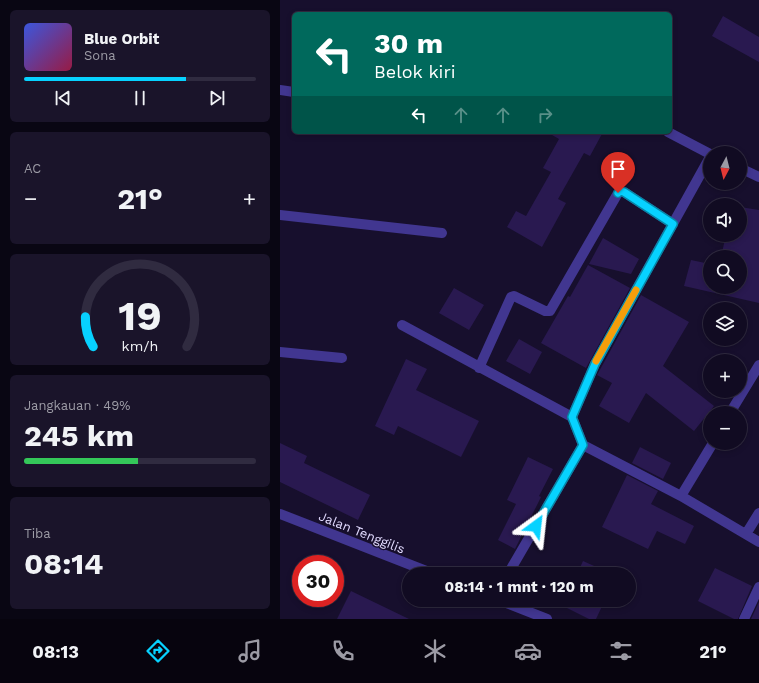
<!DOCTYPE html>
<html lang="id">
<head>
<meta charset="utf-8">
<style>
  body { margin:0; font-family:"Work Sans",sans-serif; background:#1a142a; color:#f1f3f6; height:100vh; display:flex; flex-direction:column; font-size:15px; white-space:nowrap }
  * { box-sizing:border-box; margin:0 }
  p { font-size:13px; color:#9c9ba5 }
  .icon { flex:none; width:22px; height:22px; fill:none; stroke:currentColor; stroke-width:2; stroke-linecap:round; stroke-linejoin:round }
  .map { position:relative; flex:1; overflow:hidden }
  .panel { display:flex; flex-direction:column; gap:10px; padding:10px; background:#090613; width:280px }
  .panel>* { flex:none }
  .guide { position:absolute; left:12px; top:12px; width:380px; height:122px; border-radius:6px; box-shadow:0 2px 6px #0003,0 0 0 1px #302b40; background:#00695c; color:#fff; overflow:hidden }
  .needle { width:26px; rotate:187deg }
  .buttons { position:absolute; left:423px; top:146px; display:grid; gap:8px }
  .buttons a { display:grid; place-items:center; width:44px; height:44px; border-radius:50%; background:#110b22; box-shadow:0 2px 6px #0003,0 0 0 1px #302b40; font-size:20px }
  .speed { position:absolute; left:12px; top:555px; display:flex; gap:8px; font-size:20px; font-weight:700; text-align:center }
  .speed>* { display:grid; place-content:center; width:52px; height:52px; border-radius:50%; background:#110b22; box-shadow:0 2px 6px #0003,0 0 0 1px #302b40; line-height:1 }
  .speed .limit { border:6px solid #d22; background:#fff; color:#111 }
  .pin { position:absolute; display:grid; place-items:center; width:34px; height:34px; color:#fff; margin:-41px -17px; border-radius:50% 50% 50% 0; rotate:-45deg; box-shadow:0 0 4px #0007 }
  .pin .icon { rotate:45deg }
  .me { position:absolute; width:44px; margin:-22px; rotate:30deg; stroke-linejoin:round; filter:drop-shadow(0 0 3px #0008) }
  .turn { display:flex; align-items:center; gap:14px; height:84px; padding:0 16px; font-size:18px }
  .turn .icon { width:52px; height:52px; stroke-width:2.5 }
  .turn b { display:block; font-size:28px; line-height:34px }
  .lanes { display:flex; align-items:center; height:38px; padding:0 16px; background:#0003; justify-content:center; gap:20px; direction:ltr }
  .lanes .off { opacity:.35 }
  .big { font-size:30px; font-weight:700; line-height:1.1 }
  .panel .card { flex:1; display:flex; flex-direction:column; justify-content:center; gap:6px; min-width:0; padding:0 14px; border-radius:6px; background:#1a142a }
  .panel .dial { align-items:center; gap:0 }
  .dial svg { height:104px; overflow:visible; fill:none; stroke:#302b40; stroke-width:7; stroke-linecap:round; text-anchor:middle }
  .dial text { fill:#f1f3f6; stroke:none }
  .song { display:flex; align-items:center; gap:12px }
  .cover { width:48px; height:48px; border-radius:6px; background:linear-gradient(135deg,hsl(230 70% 55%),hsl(340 70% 35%)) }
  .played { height:4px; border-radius:2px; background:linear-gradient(90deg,#07d2ff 70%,#302b40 70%) }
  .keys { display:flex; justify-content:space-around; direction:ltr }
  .heat { display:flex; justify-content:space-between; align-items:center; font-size:22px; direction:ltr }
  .charge { height:6px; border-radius:3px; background:linear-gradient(90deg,#34c759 49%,#302b40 0) }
  .trip { position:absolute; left:122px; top:567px; width:234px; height:40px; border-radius:20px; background:#110b22; box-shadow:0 2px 6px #0003,0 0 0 1px #302b40; font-weight:700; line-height:40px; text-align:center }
  .tab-bar { display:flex; height:64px; justify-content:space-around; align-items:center; background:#07040e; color:#9c9ba5 }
  .tab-bar .icon { width:28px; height:28px }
  .tab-bar .on { color:#07d2ff }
  .tab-bar b { font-size:18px; color:#f1f3f6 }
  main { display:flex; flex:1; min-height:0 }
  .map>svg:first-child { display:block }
</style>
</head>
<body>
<main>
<section class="panel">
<div class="card">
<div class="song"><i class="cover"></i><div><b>Blue Orbit</b><p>Sona</p></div></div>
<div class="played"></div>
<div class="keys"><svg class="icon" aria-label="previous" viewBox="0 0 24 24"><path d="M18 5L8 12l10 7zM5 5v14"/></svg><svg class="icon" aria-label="pause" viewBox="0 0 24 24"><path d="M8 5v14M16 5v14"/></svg><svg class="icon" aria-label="next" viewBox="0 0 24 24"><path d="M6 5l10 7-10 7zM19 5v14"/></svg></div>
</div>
<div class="card"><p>AC</p>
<div class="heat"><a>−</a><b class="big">21°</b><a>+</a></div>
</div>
<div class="card dial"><svg viewBox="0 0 100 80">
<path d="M14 69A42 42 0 1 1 86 69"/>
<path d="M14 69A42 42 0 0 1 8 46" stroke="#07d2ff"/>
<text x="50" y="56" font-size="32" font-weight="700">19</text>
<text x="50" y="72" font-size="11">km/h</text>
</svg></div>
<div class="card"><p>Jangkauan · 49%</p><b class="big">245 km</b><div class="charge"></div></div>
<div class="card"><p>Tiba</p><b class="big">08:14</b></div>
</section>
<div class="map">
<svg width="479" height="619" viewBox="0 0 479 619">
  <rect width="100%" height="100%" fill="#170f2d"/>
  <!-- building -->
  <path fill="#291950" d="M443,16L479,37V62L432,36Z
    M267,132H323L310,156L304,153L278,199L286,203L262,247L227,227L236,211L246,216L271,172L263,168L279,139Z
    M460,207L479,210V303L404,286L411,260L430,264V287H460V257H441L446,235H460Z
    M323,238L359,259L351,274L309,264Z
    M308,265L350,288L306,368L261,343L288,296L290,297Z
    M174,288L204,305L189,330L159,313Z
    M361,295L409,322L383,366L434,406L414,431L366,393L349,423L319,406L332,383L317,375Z
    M239,339L262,352L250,374L226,361Z
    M126,359L147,369L136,390L199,421L181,457L118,426L114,435L95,426Z
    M0,443L27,456L24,463L90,495L78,520L0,482Z
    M360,447L391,463L383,479L352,463Z
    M248,457L273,469L259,496L261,497L235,549L218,540L236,504L227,500Z
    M347,475L378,491L371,504L414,526L405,544L377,531L368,549L322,527Z
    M303,561L332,574H297Z
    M435,568L472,586L458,619H454L418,601Z
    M71,591L129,619H57Z
    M284,600H325L316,619H309L281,605Z
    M479,602V619H471Z"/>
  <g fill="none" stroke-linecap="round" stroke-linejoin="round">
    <!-- minor -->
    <path stroke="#413690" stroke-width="10" d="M0,90L14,92
      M388,132L430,154
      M460,168L479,177
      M0,215L162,233
      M122,325L292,417
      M0,352L62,358
      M199,368L231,297L234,296L265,311H270L338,193L340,191L344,192L393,224
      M450,413L479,365
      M303,445L401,496L479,542
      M401,496L433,443
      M0,514L154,574
      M466,534L479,513
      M228,574L303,445L292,417L315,364L430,157
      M219,600L267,619
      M464,619L479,587"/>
  </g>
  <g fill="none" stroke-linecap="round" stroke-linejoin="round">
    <!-- route casing -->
    <g stroke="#0588a6" stroke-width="10">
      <path id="route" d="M256,526L303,445L292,417L315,364L393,224L344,192L340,191L338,193"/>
    </g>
    <!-- route -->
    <use href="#route" stroke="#07d2ff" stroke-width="7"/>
    <!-- slow -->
    <path stroke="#f59e0b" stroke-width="7" d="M316,361L356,290"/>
  </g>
  <g text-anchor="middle" stroke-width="3" stroke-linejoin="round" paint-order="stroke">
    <!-- street labels -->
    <g font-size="13" fill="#e2dbff" stroke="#170f2d">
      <text transform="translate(82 532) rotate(22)" y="5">Jalan Tenggilis</text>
    </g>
  </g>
</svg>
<div class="buttons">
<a><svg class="needle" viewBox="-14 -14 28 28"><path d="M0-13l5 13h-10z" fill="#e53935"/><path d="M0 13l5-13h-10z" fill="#9c9ba5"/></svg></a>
<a><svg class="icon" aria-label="sound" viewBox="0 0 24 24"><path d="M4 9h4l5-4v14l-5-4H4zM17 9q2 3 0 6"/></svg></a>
<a><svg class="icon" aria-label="search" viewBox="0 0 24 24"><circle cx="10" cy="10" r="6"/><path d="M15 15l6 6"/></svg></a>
<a><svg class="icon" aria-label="layers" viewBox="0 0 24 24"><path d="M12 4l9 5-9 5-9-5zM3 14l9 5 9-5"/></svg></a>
<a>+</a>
<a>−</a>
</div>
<div class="speed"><div class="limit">30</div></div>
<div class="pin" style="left:338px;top:193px;background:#d93025"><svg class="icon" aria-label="arrive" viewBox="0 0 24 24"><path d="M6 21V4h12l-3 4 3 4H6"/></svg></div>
<svg class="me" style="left:256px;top:526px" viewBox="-20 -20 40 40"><path d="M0-17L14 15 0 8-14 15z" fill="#07d2ff" stroke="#fff" stroke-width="4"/></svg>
<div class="trip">08:14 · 1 mnt · 120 m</div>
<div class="guide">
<div class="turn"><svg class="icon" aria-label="left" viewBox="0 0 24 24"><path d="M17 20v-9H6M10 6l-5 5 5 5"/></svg><div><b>30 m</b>Belok kiri</div></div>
<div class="lanes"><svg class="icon" aria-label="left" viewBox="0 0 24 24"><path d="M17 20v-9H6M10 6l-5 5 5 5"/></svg><svg class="icon off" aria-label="ahead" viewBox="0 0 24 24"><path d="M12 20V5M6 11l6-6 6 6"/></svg><svg class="icon off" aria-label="ahead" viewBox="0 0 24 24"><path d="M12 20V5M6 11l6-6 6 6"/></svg><svg class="icon off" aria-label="right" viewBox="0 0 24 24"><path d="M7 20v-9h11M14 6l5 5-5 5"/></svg></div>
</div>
</div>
</main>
<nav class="tab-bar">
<b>08:13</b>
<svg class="icon on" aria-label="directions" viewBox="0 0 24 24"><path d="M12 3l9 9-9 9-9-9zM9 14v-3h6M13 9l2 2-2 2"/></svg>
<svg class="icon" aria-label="music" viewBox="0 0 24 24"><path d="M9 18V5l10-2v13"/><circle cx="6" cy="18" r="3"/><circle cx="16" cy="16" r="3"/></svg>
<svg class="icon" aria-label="phone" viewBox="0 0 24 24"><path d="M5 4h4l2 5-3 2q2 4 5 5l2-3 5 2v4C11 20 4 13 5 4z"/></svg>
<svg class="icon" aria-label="climate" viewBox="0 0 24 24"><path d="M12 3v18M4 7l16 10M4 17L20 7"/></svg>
<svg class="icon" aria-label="car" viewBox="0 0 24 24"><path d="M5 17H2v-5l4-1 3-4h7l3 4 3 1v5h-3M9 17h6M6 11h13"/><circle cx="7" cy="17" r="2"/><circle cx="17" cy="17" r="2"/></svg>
<svg class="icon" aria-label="filters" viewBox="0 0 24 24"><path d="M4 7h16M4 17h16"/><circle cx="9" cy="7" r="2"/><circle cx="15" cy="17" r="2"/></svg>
<b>21°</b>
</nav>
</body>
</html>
